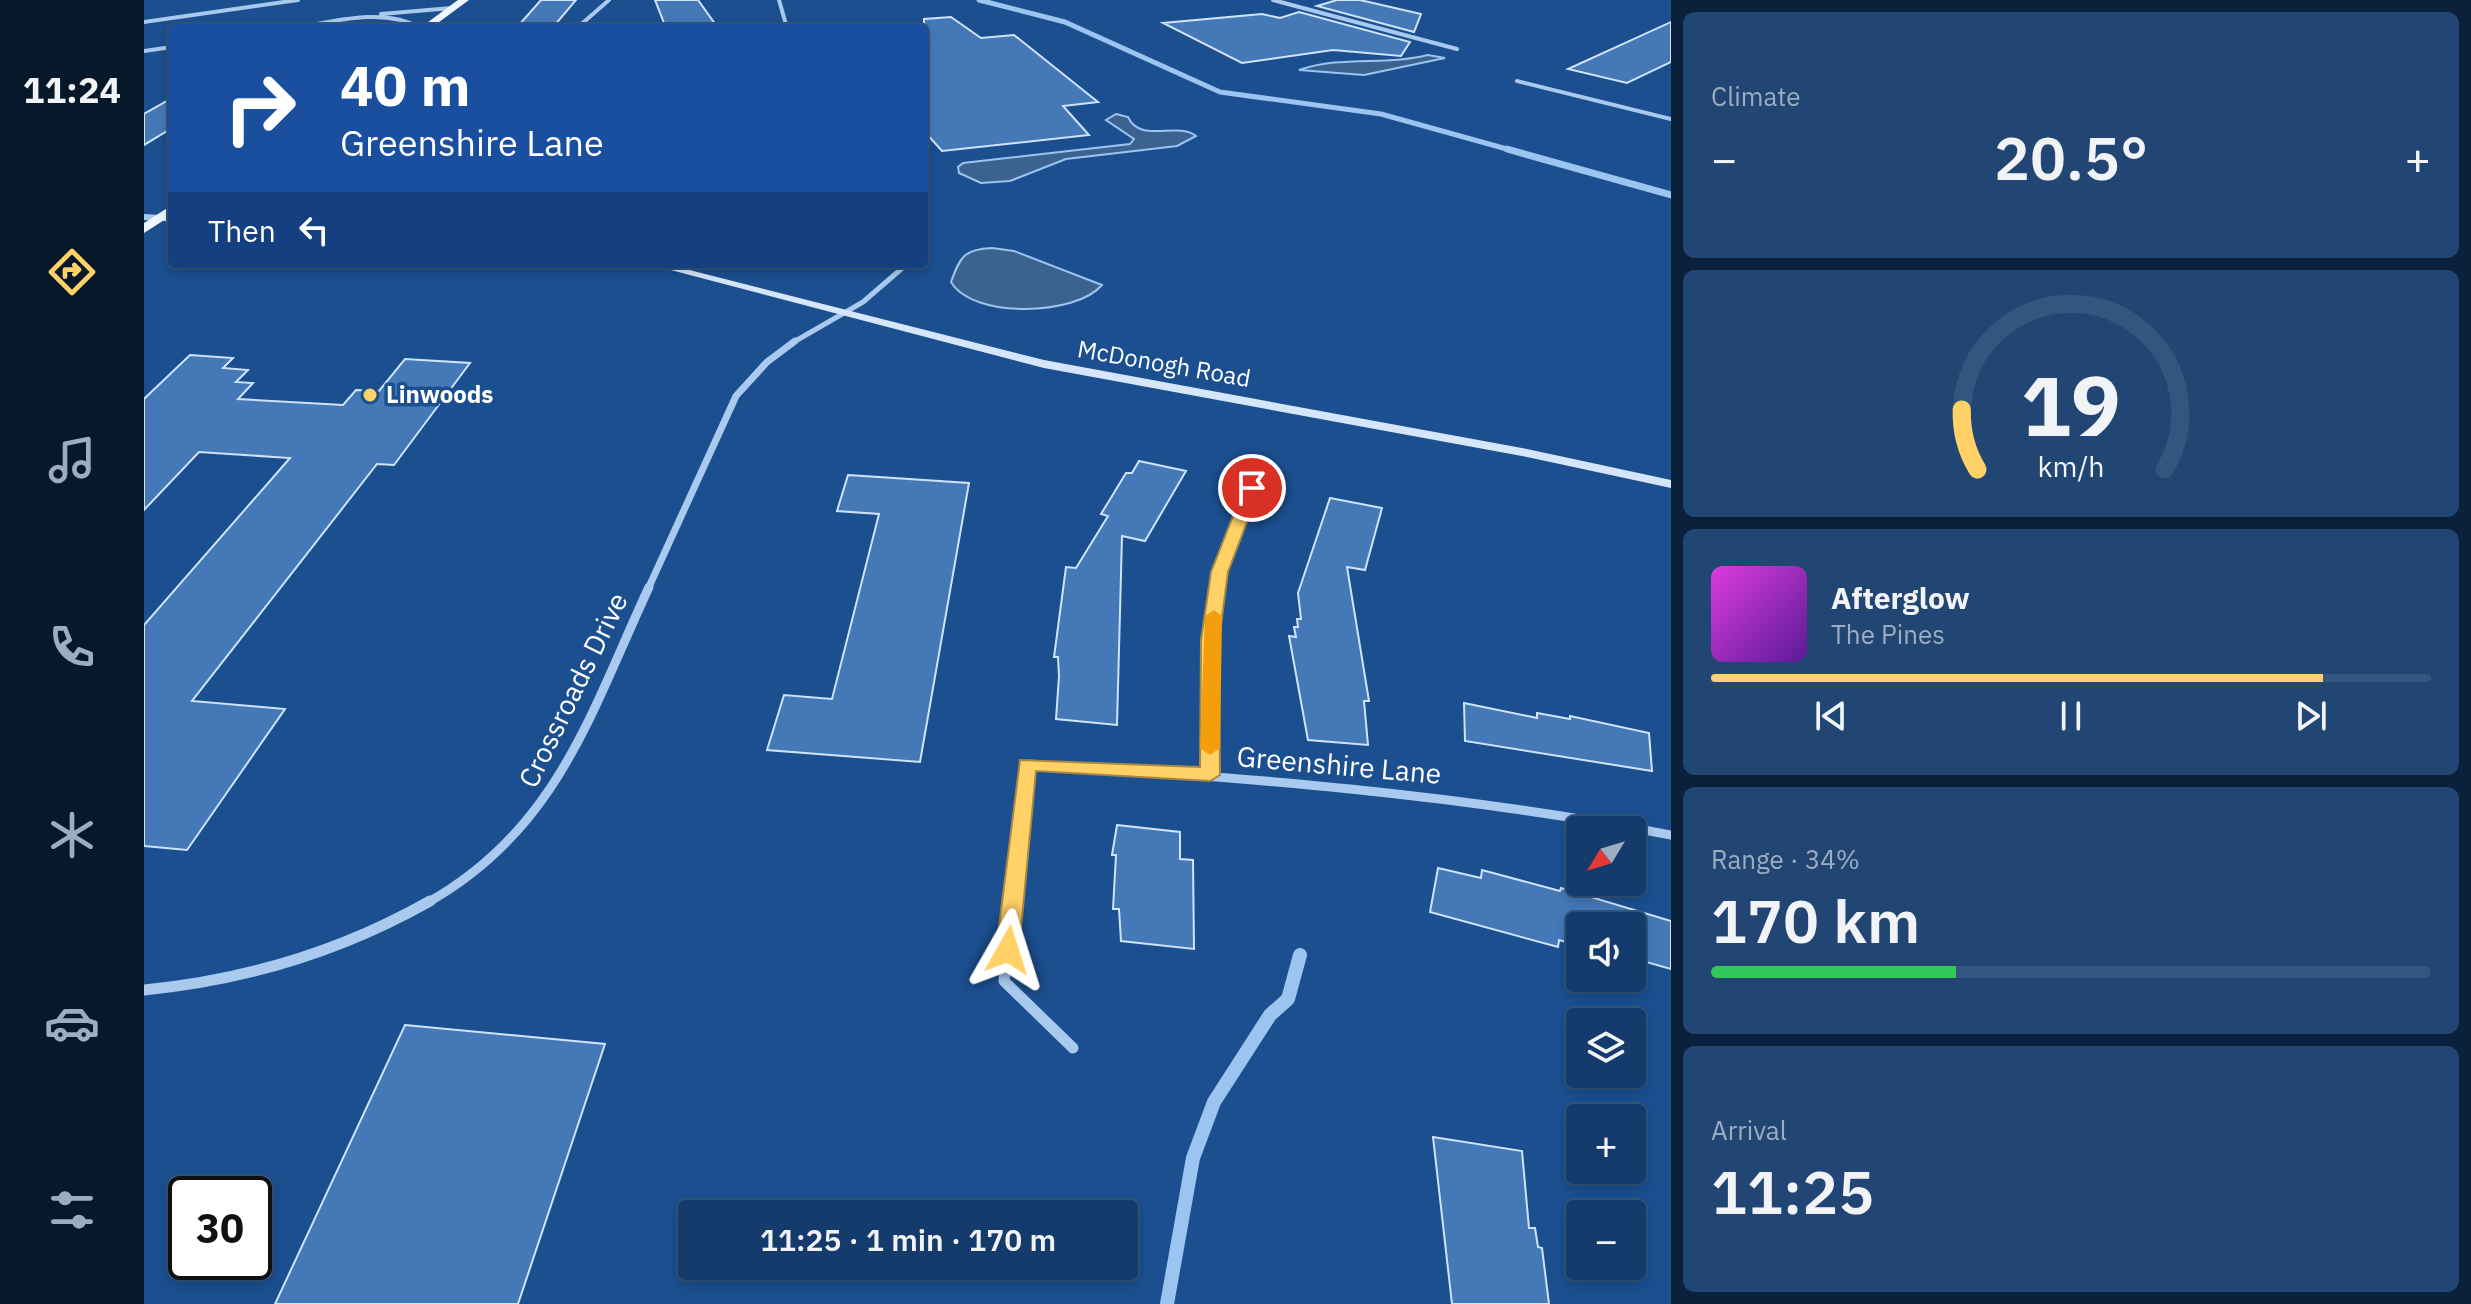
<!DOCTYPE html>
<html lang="en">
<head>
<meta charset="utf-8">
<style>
  body { margin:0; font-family:"IBM Plex Sans",sans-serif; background:#214673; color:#f1f3f6; height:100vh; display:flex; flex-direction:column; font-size:30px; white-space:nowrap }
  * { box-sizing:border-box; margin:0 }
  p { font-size:26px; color:#9dadc1 }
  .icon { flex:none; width:44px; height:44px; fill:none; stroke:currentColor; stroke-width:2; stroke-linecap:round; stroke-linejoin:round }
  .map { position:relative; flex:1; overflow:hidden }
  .drawer { display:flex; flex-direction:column; gap:12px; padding:12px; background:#0b203b; width:800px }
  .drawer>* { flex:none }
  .hud { position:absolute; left:24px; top:24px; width:760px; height:244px; border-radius:8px; box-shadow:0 4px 12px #0003,0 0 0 2px #33557e; background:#1a4fa0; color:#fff; overflow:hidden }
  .needle { width:52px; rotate:232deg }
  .controls { position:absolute; left:1422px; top:816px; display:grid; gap:16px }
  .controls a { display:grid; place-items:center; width:80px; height:80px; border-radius:8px; background:#143b6b; box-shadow:0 4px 12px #0003,0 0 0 2px #33557e; font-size:40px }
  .speed { position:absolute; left:24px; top:1176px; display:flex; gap:16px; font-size:40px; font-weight:700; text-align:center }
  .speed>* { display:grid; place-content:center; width:104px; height:104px; border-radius:50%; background:#143b6b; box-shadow:0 4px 12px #0003,0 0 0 2px #33557e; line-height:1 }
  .speed .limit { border:4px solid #111; border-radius:12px; background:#fff; color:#111 }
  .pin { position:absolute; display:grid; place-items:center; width:68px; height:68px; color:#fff; margin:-34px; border:4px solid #fff; border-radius:50%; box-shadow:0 2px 8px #0007 }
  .me { position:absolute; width:88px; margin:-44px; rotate:6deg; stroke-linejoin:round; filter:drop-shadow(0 0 6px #0008) }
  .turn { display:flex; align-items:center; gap:28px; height:168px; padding:0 40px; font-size:36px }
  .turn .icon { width:104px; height:104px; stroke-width:2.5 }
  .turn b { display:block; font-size:56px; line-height:68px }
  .then { display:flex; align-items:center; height:76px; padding:0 40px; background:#0003; gap:16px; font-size:30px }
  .big { font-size:60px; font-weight:600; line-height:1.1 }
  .drawer .widget { flex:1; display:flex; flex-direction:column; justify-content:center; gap:12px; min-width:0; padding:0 28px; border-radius:12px; background:#214673 }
  .drawer .dial { align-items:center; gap:0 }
  .dial svg { height:208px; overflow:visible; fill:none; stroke:#33557e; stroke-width:7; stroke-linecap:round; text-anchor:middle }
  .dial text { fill:#f1f3f6; stroke:none }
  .song { display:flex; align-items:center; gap:24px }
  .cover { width:96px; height:96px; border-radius:12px; background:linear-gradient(135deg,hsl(300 70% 55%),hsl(270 70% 35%)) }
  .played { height:8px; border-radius:4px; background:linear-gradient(90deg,#ffd166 85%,#33557e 85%) }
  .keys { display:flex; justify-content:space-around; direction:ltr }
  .heat { display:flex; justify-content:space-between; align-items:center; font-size:44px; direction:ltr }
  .charge { height:12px; border-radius:6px; background:linear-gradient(90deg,#34c759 34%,#33557e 0) }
  .trip { position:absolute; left:534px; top:1200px; width:460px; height:80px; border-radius:8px; background:#143b6b; box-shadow:0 4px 12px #0003,0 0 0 2px #33557e; font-weight:600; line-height:80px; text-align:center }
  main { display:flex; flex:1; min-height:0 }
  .tab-bar { display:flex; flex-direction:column; width:144px; justify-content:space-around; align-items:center; background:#08182b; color:#9dadc1 }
  .tab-bar .icon { width:56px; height:56px }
  .tab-bar .on { color:#ffd166 }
  .tab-bar b { font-size:36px; color:#f1f3f6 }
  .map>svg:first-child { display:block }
</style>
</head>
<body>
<main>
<nav class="tab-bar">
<b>11:24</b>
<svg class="icon on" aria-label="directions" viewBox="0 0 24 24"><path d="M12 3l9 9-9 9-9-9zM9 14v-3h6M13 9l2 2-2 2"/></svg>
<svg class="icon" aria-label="music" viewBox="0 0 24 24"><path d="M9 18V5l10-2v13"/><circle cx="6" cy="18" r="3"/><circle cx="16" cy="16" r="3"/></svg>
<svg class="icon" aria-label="phone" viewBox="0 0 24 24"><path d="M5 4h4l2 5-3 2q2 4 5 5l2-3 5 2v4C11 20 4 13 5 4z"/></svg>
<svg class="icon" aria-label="climate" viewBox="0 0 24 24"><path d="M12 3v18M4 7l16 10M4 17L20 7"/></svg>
<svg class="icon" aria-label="car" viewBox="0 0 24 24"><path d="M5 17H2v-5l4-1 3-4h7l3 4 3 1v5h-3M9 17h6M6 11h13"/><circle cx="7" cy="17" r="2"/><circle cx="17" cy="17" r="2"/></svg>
<svg class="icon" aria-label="filters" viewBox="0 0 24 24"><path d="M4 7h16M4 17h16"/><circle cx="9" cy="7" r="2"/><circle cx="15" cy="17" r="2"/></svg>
</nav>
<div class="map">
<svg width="1527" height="1304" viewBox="0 0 1527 1304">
  <rect width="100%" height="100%" fill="#1b4f8f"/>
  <!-- water -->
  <path fill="#3c6290" stroke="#9cc4f0" stroke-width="2" d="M1284,55L1301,58L1220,75L1155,70C1198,55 1241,66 1284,55Z
    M972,114L984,117C996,144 1034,121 1052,136L1033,146L922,159L866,181L837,183L815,173L814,167L819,163L986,144L990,139L962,120Z
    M848,248L870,251L958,285C932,316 829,319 807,282C816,257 820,249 848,248Z"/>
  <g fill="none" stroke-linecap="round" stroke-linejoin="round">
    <!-- stream-far2 -->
    <path stroke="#9cc4f0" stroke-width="5" d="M835,0L921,22L1076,92L1237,114L1370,151"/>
    <!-- stream-far1 -->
    <path stroke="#9cc4f0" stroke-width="7" d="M1363,149L1527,195"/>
    <!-- stream -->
    <path stroke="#9cc4f0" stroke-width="14" d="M1023,1304L1049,1158L1070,1102L1126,1015L1144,999L1156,955"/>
  </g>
  <!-- building -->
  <path fill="#4478b7" stroke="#cfe3fa" stroke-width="2" d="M397,0H432L410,26H374Z
    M511,0H554L574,28H522Z
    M1193,0H1216L1277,14L1270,32L1173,6Z
    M1155,12L1266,42L1257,56L1189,50L1098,63L1019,23L1118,14L1136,18Z
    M807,17L837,38L870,35L954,102L919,106L945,135L798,151L780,131V19Z
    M1527,22V62L1483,83L1424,69Z
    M28,98V128L0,145V114Z
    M46,355L89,358L79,368L104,370L92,382L109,383L94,399L199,405L212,390L235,391L261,359L326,363L250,465L233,464L48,701L141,709L43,850L0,846V625L146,458L55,452L0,510V399Z
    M995,461L1042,471L1001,541L978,536L973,725L912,719L915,676L914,657H910L922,567L932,568L964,516L957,514L965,501L982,473H988Z
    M704,475L825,483L776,762L623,750L640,695L688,699L735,514L693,511Z
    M1186,498L1238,508L1221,570L1203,567L1225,701H1220L1224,745L1164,740L1145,636L1152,637L1150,627H1154L1153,619H1157L1154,593Z
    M1320,703L1393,718V713L1426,719V716L1505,733L1508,771L1321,741Z
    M973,825L1036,832V859L1049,860L1050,949L977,941L975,909H969L972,855H968Z
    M1294,868L1337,878L1338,870L1416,891L1417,888L1527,921V969L1488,958V926H1436V946L1415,940L1414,947L1286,912Z
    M261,1025L461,1044L374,1304H131Z
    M1289,1137L1378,1151L1385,1228H1391L1394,1247L1398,1248L1405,1304H1308Z"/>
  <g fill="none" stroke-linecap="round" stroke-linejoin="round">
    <!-- minor-far4 -->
    <path stroke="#a9c9ee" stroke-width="4" d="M635,0L643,28
      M1129,0L1313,49
      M237,14L308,8
      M0,22L154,0
      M151,28C191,21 240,7 277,28
      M433,28L465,0
      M0,51L28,47
      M1373,81L1527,119"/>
    <!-- minor-far3 -->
    <path stroke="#a9c9ee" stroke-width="5" d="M780,207V234
      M648,343L719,302L763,264"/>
    <!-- minor-far2 -->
    <path stroke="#a9c9ee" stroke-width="7" d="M504,589L592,396L623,362L651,341
      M1073,589L1075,572L1108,488"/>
    <!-- minor-far1 -->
    <path stroke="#a9c9ee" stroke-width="9" d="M1066,775V640L1073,587
      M283,903C413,830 446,714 505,587
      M868,903L883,764C1099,777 1314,794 1527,835"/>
    <!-- minor -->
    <path stroke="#a9c9ee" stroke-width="11" d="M868,901L860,981L929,1048
      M0,990C103,980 196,952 286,901"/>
    <!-- tertiary -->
    <path fill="#a9c9ee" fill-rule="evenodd" d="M0,214L16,215L20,218L16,221L0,220Z"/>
    <!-- secondary -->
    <path fill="#d6e6fa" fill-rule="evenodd" d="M16,215L28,216V222L12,220L11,218Z
      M504,264H522L900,360L1383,449L1527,480V488L1383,457L900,368Z"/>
    <!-- primary -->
    <path fill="#f0f6ff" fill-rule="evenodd" d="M314,0H325L287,28H276Z
      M28,205V215L0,233V223Z"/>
  </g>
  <!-- route -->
  <path fill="#ffd166" stroke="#a68842" stroke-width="2" d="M1108,483L1116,488L1084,572L1075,640L1076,775L1066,781L892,771L875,950L872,956H856L852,950L876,760L1056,767L1057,640L1067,572L1100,488Z"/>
  <!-- slow -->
  <path fill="#f59e0b" d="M1070,610L1078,616L1076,748L1066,755L1056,748L1061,616Z"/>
  <!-- markers -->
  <circle fill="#ffd166" stroke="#1b4f8f" stroke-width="3" cx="226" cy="395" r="8"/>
  <g text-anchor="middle" stroke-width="7" stroke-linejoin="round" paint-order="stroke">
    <!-- far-street labels -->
    <g font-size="24" fill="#fff" stroke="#1b4f8f">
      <text transform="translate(1020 364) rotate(10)" y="8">McDonogh Road</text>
    </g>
    <!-- far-poi labels -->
    <g font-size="24" font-weight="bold" fill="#fff" stroke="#1b4f8f" text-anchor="start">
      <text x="242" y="403">Linwoods</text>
    </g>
    <!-- street labels -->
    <g font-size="28" fill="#fff" stroke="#1b4f8f">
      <text transform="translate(429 690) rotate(-64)" y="10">Crossroads Drive</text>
      <text transform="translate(1195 765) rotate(5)" y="10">Greenshire Lane</text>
    </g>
  </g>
</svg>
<div class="controls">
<a><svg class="needle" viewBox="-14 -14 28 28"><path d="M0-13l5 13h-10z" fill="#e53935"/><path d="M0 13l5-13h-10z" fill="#9dadc1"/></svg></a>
<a><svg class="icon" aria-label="sound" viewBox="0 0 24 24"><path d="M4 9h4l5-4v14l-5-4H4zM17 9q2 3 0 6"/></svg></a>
<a><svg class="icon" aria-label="layers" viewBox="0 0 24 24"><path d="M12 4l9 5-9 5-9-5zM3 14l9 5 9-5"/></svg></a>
<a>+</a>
<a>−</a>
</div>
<div class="speed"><div class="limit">30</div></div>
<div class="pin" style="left:1108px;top:488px;background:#d93025"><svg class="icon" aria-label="arrive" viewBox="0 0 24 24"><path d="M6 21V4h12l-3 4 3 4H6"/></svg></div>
<svg class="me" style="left:864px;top:950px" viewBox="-20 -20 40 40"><path d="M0-17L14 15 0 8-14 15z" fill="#ffd166" stroke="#fff" stroke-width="4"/></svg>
<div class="trip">11:25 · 1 min · 170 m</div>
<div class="hud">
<div class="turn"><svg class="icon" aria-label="right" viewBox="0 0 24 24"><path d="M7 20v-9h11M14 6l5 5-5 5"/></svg><div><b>40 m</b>Greenshire Lane</div></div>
<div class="then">Then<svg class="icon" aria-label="left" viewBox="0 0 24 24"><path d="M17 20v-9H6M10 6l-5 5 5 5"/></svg></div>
</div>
</div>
<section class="drawer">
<div class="widget"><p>Climate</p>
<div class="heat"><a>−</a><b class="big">20.5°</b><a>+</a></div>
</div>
<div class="widget dial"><svg viewBox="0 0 100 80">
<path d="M14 69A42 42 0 1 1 86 69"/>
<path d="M14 69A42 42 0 0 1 8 46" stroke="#ffd166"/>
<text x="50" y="56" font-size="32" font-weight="700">19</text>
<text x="50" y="72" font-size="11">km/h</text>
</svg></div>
<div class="widget">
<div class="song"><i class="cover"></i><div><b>Afterglow</b><p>The Pines</p></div></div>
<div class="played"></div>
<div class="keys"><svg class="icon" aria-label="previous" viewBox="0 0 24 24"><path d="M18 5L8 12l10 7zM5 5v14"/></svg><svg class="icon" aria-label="pause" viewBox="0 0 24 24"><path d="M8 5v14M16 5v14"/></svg><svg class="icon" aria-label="next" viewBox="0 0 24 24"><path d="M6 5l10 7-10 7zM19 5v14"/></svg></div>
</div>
<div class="widget"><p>Range · 34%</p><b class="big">170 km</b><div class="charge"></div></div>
<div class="widget"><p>Arrival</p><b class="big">11:25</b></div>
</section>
</main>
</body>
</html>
